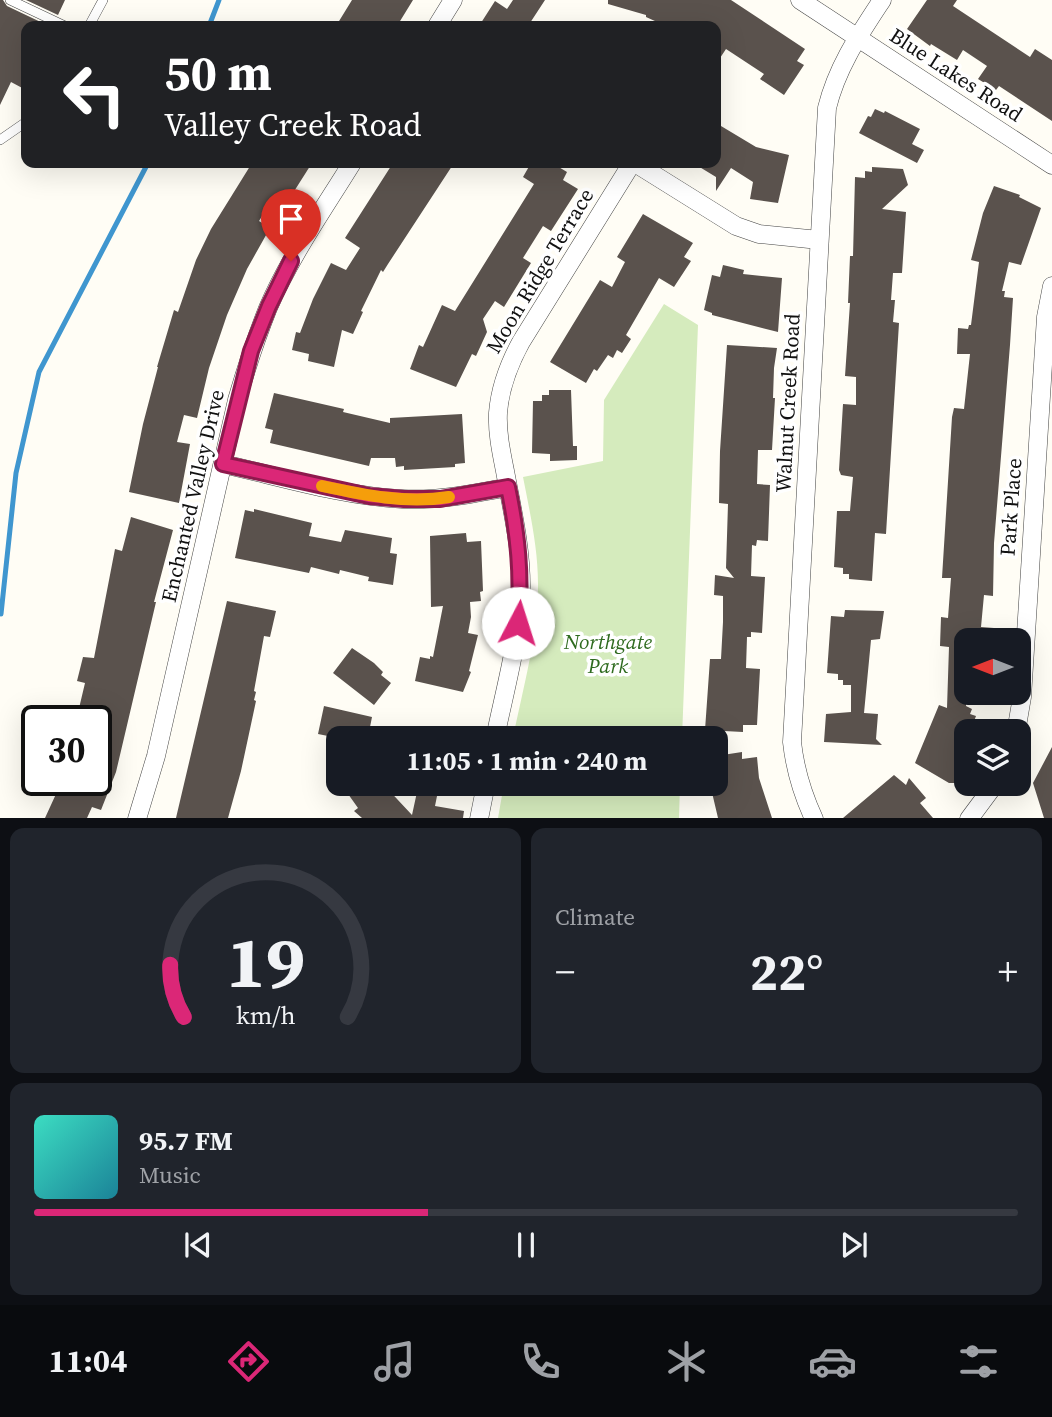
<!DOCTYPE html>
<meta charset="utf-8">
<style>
body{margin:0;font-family:"Source Serif 4",serif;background:#20242c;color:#f1f3f6;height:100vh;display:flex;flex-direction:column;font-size:26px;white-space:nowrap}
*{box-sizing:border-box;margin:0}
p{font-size:23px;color:#9ea1a6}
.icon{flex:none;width:38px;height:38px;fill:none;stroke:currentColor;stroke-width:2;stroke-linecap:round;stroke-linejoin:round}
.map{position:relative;height:818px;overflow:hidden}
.sheet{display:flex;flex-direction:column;gap:10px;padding:10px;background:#0d0f14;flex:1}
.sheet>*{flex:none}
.guide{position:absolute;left:21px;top:21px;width:700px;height:147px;border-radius:14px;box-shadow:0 7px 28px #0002;background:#202124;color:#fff;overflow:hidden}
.needle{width:46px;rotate:270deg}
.buttons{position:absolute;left:954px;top:628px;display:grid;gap:14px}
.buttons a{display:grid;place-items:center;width:77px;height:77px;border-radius:14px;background:#171b24;box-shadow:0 7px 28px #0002;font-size:35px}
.speed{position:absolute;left:21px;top:705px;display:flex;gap:14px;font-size:35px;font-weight:700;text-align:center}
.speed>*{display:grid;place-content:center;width:91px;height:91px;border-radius:50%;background:#171b24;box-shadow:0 7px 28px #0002;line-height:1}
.speed .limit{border:4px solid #111;border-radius:10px;background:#fff;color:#111}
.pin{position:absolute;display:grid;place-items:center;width:60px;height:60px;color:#fff;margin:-72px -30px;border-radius:50% 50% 50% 0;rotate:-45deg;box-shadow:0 0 7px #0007}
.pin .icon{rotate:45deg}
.me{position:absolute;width:77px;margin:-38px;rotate:5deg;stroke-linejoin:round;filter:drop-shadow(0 0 5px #0008)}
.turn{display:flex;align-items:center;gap:24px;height:147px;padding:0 28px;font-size:32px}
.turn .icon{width:91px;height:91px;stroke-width:2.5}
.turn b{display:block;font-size:49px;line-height:60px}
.big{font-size:52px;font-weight:700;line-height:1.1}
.sheet .card{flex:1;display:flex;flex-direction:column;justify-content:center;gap:10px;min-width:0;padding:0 24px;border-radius:14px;background:#20242c}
.sheet .dial{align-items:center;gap:0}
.dial svg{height:182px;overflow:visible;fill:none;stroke:#363941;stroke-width:7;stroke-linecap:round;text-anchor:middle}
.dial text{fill:#f1f3f6;stroke:none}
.song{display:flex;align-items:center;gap:21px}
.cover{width:84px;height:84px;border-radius:10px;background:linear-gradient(135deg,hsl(170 70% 55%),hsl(190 70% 35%))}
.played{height:7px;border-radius:4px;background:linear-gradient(90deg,#db2777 40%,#363941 40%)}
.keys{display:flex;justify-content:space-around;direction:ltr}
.heat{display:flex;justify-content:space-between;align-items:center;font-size:38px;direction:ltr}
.sheet .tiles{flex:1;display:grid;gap:10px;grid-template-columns:1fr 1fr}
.card:last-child{grid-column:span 2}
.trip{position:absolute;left:326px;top:726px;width:402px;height:70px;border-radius:14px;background:#171b24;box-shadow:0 7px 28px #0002;font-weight:700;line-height:70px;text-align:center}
.dock{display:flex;height:112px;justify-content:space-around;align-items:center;background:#090b0e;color:#9ea1a6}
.dock .icon{width:49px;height:49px}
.dock .on{color:#db2777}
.dock b{font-size:32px;color:#f1f3f6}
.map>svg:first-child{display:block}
.green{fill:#d5ebbd}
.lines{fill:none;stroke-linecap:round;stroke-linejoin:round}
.stream{stroke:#3f96cf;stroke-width:5}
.building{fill:#5a524d}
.service-casing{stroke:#444;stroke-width:10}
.minor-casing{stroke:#444;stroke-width:19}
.service{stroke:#fff;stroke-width:9}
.minor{stroke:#fff;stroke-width:18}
.route-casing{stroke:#8e194d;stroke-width:18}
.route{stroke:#db2777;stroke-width:12}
.slow{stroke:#f59e0b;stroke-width:12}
.labels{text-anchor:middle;stroke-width:7;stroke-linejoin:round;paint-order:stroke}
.street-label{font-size:21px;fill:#111;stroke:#fff}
.park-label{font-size:21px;font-style:italic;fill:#2f6b1f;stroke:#fff}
</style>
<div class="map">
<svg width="1052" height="819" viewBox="0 0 1052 819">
<rect width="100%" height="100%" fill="#fffdf5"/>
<path class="green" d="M664,304L698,325L682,738H513C523,688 538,636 538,584C538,548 530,513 523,477L603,461L604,400Z
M504,784H680L679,818H498Z"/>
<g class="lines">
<path class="stream" d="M209,26L219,0
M1,614L16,473L39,372L148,163"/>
</g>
<path class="building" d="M0,0H3L7,6L49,26H26V90L11,82L0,105Z
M26,0H65L58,15Z
M352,0H413L397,26H336Z
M513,0H545L528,26H479L495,1L507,9Z
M608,0H731L805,49L797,61L804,65L784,95L760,79L764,74L726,49L716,64V26H666L646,17V15L608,4Z
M927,0H957L953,6L1030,57L1035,49L1052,60V121L999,86L996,90L978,79L987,66L963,50L957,60L931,44L930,46L907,29Z
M875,109L884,113L885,111L920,129L912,144L924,150L917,163L859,133L868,116L871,117Z
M716,123L756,147L789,155L778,203L750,199L753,182L731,168L716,191V177L693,163H716Z
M252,163H312L286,204L274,197L259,221L270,228L247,269L227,315L209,368L197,418L184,415L177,442L190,444L179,503L129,492L143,424L158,367H157L174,310L178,312L196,260L211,229Z
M393,163H454L388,264L383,272L381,270L361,311L363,312L353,334L342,330L334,367L308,361L309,354L292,350L296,332L300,333L313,299L331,263L346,270L360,248L345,238Z
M531,163H552L567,172L563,180L578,189L551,231L543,226L523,258L531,263L504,307L495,301L483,319L487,332L476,356L472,354L456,387L410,369L419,345L423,347L442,305L455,311L534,184L523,177Z
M872,167L903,169L908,185L882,209L906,212L902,273H893L891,300H895L893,322L899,323L886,534L875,533L872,581L849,579V574H843V568L834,567L837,511H850L853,477L841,475L839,470L843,404L856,405V377L845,376L850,303H848L850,256H853L855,177L865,178V171L872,172Z
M994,186L1020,195L1019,197L1041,208L1021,265L1009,262L1002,291H1005L1004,297L1013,298L1010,345L994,543L993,596L984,595L981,627L1007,629V640H966V706L972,709L970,714L976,716L970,732H966V766L956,783H949L915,763L939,705L947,708L949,647L940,646L941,617L948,618L951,578H942L952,417L954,408L964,409L970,354H957L958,328L968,329L969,325H971L979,262L971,260L983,213Z
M643,214L693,243L684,257L691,261L674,287L659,278L626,335L631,339L622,353L617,350L613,358L608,355L597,371L594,369L586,383L550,362L600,280L612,287L625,262L617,257Z
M723,265L744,270L743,274L782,278L778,332L712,315V313L704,310L712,275L720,277Z
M727,345L777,348L774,368L773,398H775L772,450H758L757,484L770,485L768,541L757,540L756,546L752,545L751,576L765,577L762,633L751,632V637H747L746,668L760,669L757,725H743V732L705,730L710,659H721L723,622V596L714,595L715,575L734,578L726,568L728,504L719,503L720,451Z
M549,390H571L573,446H577V460L550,461V454L532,453L533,401H542V395H549Z
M274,393L344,409L343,412L390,423V418L462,414L465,463L455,464V467L404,470V466L396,467L395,458H371L369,466L270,443L273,430L265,428Z
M254,509L312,523L309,536L341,542L345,530L392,538L390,553L397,554L393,585L368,581L369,577L340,570L339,574L311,567L309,573L235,558L245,510L254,512Z
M131,517L173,530L154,602H156L116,772L101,810L92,807L87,818H45L56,794H54L59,780H96V721H76L85,683L77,681L83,657L94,658L115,549L122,551Z
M466,533L467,542L481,541L483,591L480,592L481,601L470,602L471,617L468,633L478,635L469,671L471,672L463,692L415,681L420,657L430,659V656L433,657L443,606L431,607L430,536Z
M227,601L276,611L270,637L264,636L254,691L256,692L254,700L256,701L241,771L228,818H176Z
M845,610L884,611L880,639L871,640L864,713L878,714L876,739L882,745L824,742L826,714L851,712V685H843V680H838V674L827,673L831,616L844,617Z
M352,648L374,663L383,672L381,675L391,683L374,705L333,673Z
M324,706L372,717L368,737L355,734L354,738H338L318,734Z
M1052,747V818H1044L1033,783Z
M742,752V759L757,757L759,778L772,818H718L710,784H716V756Z
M894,775L906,785L909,778L926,798L920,803L933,818H843Z
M341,784H383L412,815L417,792L437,796L435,806L464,811L463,818H362L354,811L358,808Z"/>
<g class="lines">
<g class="service-casing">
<path id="service" d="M10,0L65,26
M89,26L103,0
M0,140L26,122"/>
</g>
<g class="minor-casing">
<path id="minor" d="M800,0L1052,165
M437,26L453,0
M635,163L736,226L759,234L819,240
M223,464C281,477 342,496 402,499C437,501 473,494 508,487
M1016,732L1022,697L1046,317L1052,286
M423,737L433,738
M495,738C505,689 520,637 521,586C521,547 512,509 505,471C501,451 497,432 498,413C500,387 509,364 521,342L632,163
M137,819L156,756L237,400C246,369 256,338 268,308C290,257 323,210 352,163
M479,819L486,784
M814,819C802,793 795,770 792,742L827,108C837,67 859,35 882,0
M969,819L995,784"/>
</g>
<use href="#service" class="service"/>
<use href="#minor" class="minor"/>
</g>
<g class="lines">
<g class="route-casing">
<path id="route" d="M291,261L269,306L251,351L223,464L369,496L404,499H440L508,487C518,535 522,575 518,623"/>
</g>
<use href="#route" class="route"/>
<path class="slow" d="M322,486C364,495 406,504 449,497"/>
</g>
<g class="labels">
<g class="street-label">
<text transform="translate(956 75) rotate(33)" y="7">Blue Lakes Road</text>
<text transform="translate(540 271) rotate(-59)" y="7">Moon Ridge Terrace</text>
<text transform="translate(788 403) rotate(-87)" y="7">Walnut Creek Road</text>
<text transform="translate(193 496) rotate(-77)" y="7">Enchanted Valley Drive</text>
<text transform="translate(1011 507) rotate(-86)" y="7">Park Place</text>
</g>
<g class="park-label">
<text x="608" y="649">Northgate<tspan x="608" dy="24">Park</tspan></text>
</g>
</g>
</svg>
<div class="buttons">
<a><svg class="needle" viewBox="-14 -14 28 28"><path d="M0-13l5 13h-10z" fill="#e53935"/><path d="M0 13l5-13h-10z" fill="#9ea1a6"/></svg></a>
<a><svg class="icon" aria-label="layers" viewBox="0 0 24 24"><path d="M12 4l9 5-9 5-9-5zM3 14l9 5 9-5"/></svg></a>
</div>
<div class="speed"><div class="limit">30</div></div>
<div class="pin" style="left:291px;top:261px;background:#d93025"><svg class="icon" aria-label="arrive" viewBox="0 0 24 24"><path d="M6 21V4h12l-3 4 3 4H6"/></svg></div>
<svg class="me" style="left:518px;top:623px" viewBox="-20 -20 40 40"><circle r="19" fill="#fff"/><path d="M0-13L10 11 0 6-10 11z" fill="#db2777"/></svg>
<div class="trip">11:05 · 1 min · 240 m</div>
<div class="guide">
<div class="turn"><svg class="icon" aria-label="left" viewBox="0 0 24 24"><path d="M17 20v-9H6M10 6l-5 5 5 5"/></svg><div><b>50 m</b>Valley Creek Road</div></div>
</div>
</div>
<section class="sheet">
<div class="tiles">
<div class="card dial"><svg viewBox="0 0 100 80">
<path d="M14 69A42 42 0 1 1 86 69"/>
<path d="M14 69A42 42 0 0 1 8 46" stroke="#db2777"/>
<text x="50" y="56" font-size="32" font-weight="700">19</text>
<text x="50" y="72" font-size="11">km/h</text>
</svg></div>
<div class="card"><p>Climate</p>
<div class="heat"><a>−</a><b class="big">22°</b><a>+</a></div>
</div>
<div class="card">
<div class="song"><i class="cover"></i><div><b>95.7 FM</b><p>Music</p></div></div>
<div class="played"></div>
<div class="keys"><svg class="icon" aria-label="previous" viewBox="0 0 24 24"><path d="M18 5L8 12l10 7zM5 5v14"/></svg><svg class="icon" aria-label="pause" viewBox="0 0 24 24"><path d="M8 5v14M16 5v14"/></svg><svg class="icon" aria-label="next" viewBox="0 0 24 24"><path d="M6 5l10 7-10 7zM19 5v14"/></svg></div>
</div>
</div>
</section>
<nav class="dock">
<b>11:04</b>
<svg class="icon on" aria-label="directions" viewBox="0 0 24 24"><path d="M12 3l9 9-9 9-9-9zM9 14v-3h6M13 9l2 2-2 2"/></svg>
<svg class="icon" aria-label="music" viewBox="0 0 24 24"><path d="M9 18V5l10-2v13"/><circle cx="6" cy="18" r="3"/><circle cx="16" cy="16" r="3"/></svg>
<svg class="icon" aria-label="phone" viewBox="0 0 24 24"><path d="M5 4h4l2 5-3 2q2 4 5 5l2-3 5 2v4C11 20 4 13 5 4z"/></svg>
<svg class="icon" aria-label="climate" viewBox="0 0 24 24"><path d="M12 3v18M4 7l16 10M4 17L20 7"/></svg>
<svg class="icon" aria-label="car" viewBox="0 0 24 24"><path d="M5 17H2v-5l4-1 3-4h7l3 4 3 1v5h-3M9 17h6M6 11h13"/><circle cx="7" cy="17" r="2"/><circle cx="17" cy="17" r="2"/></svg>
<svg class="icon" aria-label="filters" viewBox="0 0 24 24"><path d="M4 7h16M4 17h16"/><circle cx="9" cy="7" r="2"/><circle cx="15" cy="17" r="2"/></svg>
</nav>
